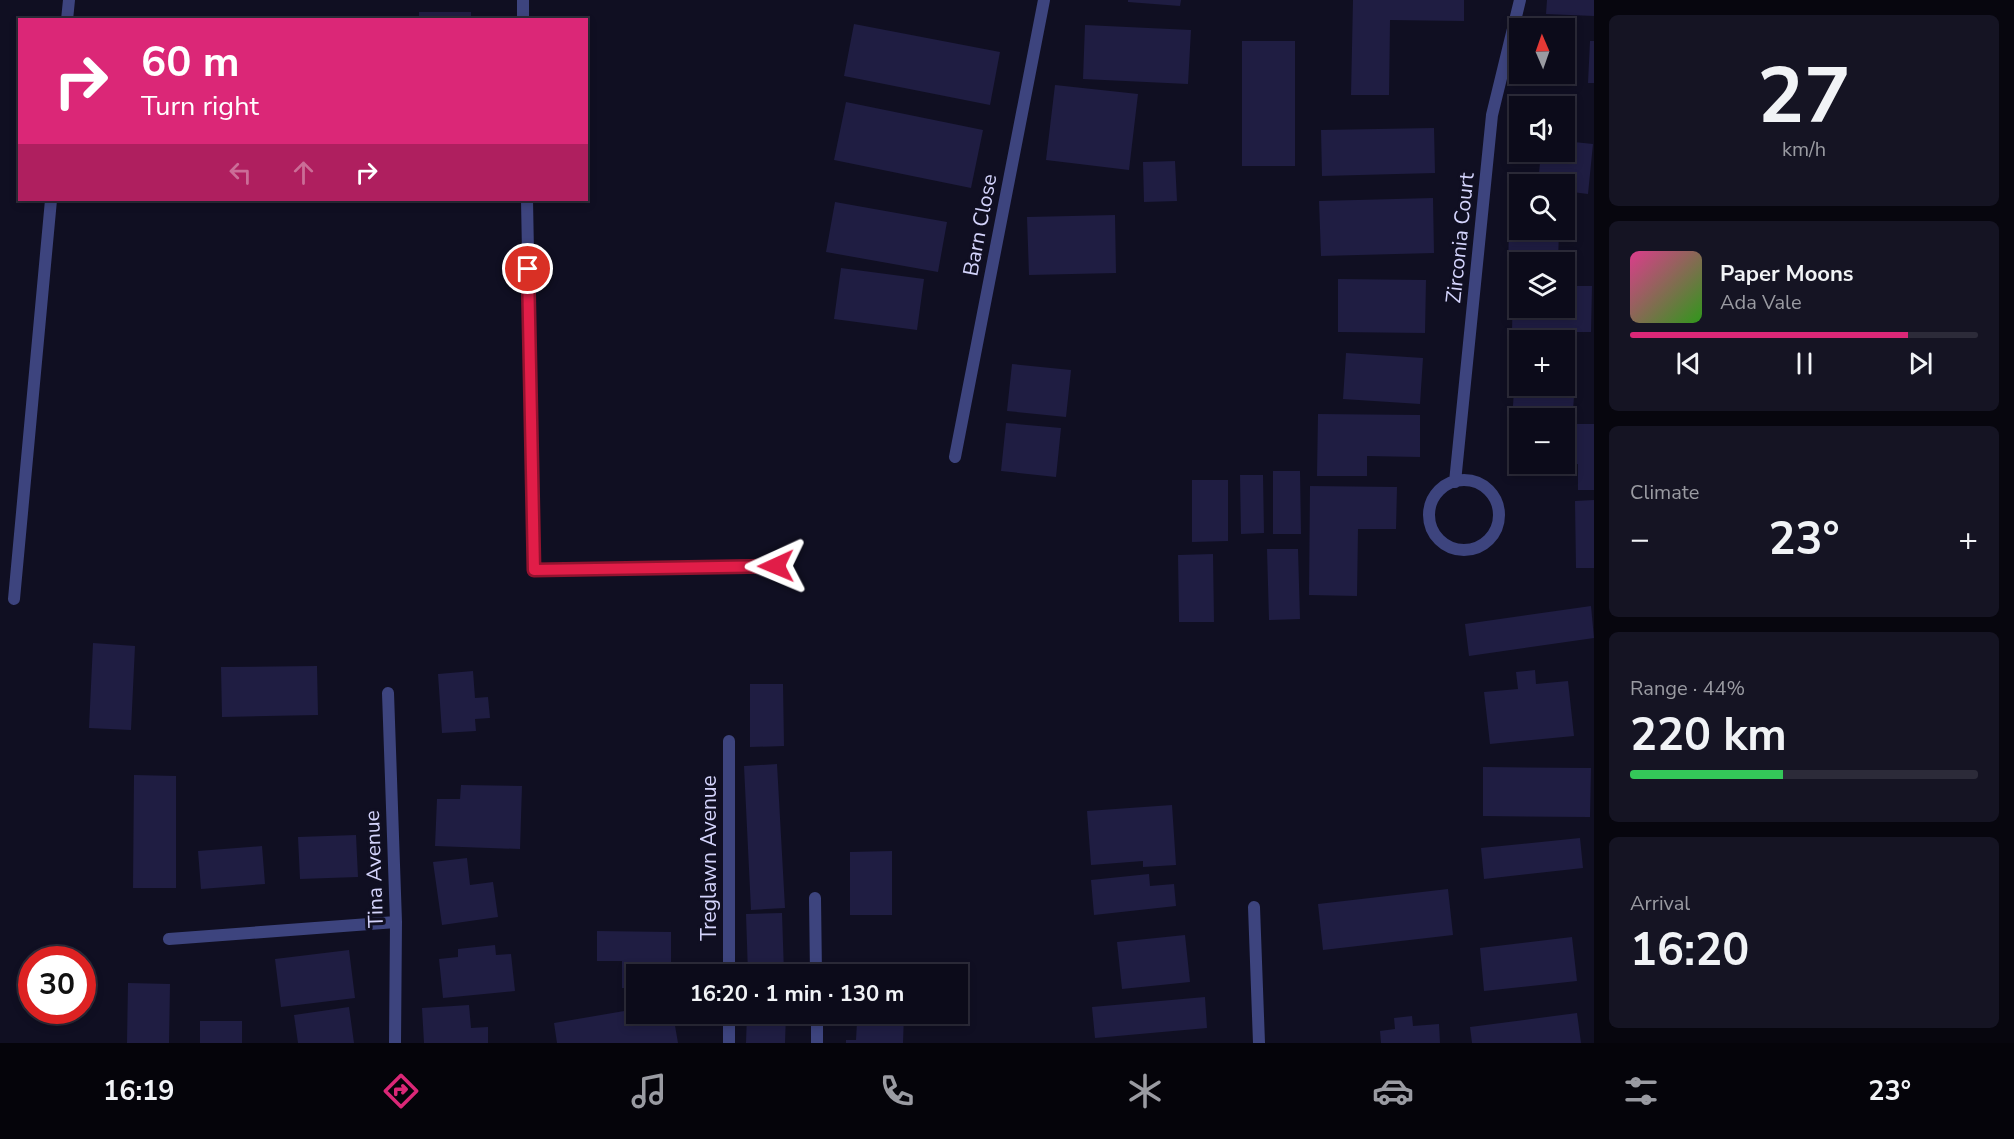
<!DOCTYPE html>
<meta charset="utf-8">
<style>
body{margin:0;font-family:"Nunito Sans",sans-serif;background:#151423;color:#f1f3f6;height:100vh;display:flex;flex-direction:column;font-size:22px;white-space:nowrap}
*{box-sizing:border-box;margin:0}
p{font-size:20px;color:#9a9ba2}
.icon{flex:none;width:33px;height:33px;fill:none;stroke:currentColor;stroke-width:2;stroke-linecap:round;stroke-linejoin:round}
.map{position:relative;flex:1;overflow:hidden}
.sheet{display:flex;flex-direction:column;gap:15px;padding:15px;background:#07060e;width:420px}
.sheet>*{flex:none}
.guide{position:absolute;left:18px;top:18px;width:570px;height:183px;border-radius:0px;box-shadow:0 3px 9px #0003,0 0 0 2px #2c2b39;background:#db2777;color:#fff;overflow:hidden}
.needle{width:39px;rotate:358deg}
.controls{position:absolute;left:1509px;top:18px;display:grid;gap:12px}
.controls a{display:grid;place-items:center;width:66px;height:66px;border-radius:0px;background:#0c0b1a;box-shadow:0 3px 9px #0003,0 0 0 2px #2c2b39;font-size:30px}
.speed{position:absolute;left:18px;top:946px;display:flex;gap:12px;font-size:30px;font-weight:700;text-align:center}
.speed>*{display:grid;place-content:center;width:78px;height:78px;border-radius:50%;background:#0c0b1a;box-shadow:0 3px 9px #0003,0 0 0 2px #2c2b39;line-height:1}
.speed .limit{border:9px solid #d22;background:#fff;color:#111}
.pin{position:absolute;display:grid;place-items:center;width:51px;height:51px;color:#fff;margin:-26px;border:3px solid #fff;border-radius:50%;box-shadow:0 2px 6px #0007}
.me{position:absolute;width:66px;margin:-33px;rotate:269deg;stroke-linejoin:round;filter:drop-shadow(0 0 4px #0008)}
.turn{display:flex;align-items:center;gap:21px;height:126px;padding:0 24px;font-size:27px}
.turn .icon{width:78px;height:78px;stroke-width:2.5}
.turn b{display:block;font-size:42px;line-height:51px}
.lanes{display:flex;align-items:center;height:57px;padding:0 24px;background:#0003;justify-content:center;gap:30px;direction:ltr}
.lanes .off{opacity:.35}
.big{font-size:45px;font-weight:700;line-height:1.1}
.sheet .card{flex:1;display:flex;flex-direction:column;justify-content:center;gap:9px;min-width:0;padding:0 21px;border-radius:9px;background:#151423}
.sheet .dial{align-items:center;gap:0}
.dial b{font-size:78px;line-height:1}
.song{display:flex;align-items:center;gap:18px}
.cover{width:72px;height:72px;border-radius:9px;background:linear-gradient(135deg,hsl(330 70% 55%),hsl(110 70% 35%))}
.played{height:6px;border-radius:3px;background:linear-gradient(90deg,#db2777 80%,#2c2b39 80%)}
.keys{display:flex;justify-content:space-around;direction:ltr}
.heat{display:flex;justify-content:space-between;align-items:center;font-size:33px;direction:ltr}
.charge{height:9px;border-radius:4px;background:linear-gradient(90deg,#34c759 44%,#2c2b39 0)}
.trip{position:absolute;left:626px;top:964px;width:342px;height:60px;border-radius:0px;background:#0c0b1a;box-shadow:0 3px 9px #0003,0 0 0 2px #2c2b39;font-weight:700;line-height:60px;text-align:center}
.menu{display:flex;height:96px;justify-content:space-around;align-items:center;background:#05040a;color:#9a9ba2}
.menu .icon{width:42px;height:42px}
.menu .active{color:#db2777}
.menu b{font-size:27px;color:#f1f3f6}
main{display:flex;flex:1;min-height:0}
.map>svg:first-child{display:block}
.building{fill:#1f1d42}
.lines{fill:none;stroke-linecap:round;stroke-linejoin:round}
.street{stroke:#3d447e;stroke-width:12}
.route-casing{stroke:#92132f;stroke-width:15}
.route{stroke:#e11d48;stroke-width:10}
.labels{text-anchor:middle;stroke-width:6;stroke-linejoin:round;paint-order:stroke}
.street-label{font-size:21px;fill:#d4d4fc;stroke:#100f22}
</style>
<main>
<div class="map">
<svg width="1594" height="1043" viewBox="0 0 1594 1043">
<rect width="100%" height="100%" fill="#100f22"/>
<path class="building" d="M1128,0H1181L1180,6L1128,2Z
M1353,0H1464V21L1390,20L1389,95H1351Z
M1547,0H1594V16L1546,14Z
M419,12H471V20H419Z
M854,24L1000,52L990,105L844,76Z
M1085,25L1191,30L1188,84L1083,79Z
M1242,41H1295V166H1242Z
M1590,41H1594V83H1588Z
M1055,85L1138,94L1129,170L1046,160Z
M846,102L983,130L971,188L834,160Z
M1564,114L1577,115L1574,142L1593,144L1588,194L1564,191V184H1538L1541,152H1564Z
M1434,128L1435,173L1322,176L1321,130Z
M1175,161L1177,201L1144,202L1143,162Z
M1433,198L1434,253L1321,256L1319,201Z
M1510,201L1520,202V230H1559L1558,262L1508,263Z
M835,202L947,222L938,272L826,252Z
M1115,215L1116,273L1029,275L1027,217Z
M841,268L924,279L917,330L834,319Z
M1338,279L1426,280L1425,333L1338,332Z
M1513,285L1520,286V308H1564V286H1592L1591,332H1512Z
M1346,353L1423,358L1420,404L1343,399Z
M1516,354H1520V386H1564V357H1577L1573,410L1513,406Z
M1012,364L1071,370L1066,417L1007,411Z
M1318,414L1420,415V457L1367,456V476H1317Z
M1006,423L1061,428L1056,477L1001,471Z
M1512,423H1520V464H1512Z
M1564,424H1594V490H1578V464H1564Z
M1273,471H1300L1301,534H1273Z
M1240,475H1263L1264,533L1241,534Z
M1192,480H1228V541L1192,542Z
M1310,486L1397,487L1396,529H1358L1357,596L1309,595Z
M1594,500V568H1576L1575,501Z
M1267,549H1298L1300,619L1269,620Z
M1213,554L1214,622H1179L1178,555Z
M1591,606L1594,638L1469,656L1465,624Z
M93,643L135,646L131,730L89,728Z
M317,666L318,715L222,717L221,667Z
M1535,670L1536,684L1568,681L1574,736L1490,744L1484,692L1518,689L1516,672Z
M473,671L475,698L488,697L490,718L475,719L476,731L442,733L438,674Z
M750,684H783L784,746L750,747Z
M777,764L785,908L751,910L744,766Z
M1483,767L1591,768L1590,817L1483,816Z
M134,775L176,776V888H133Z
M461,785L522,786L520,849L435,846L437,799H460Z
M1172,805L1176,865L1143,867V861L1091,865L1087,811Z
M356,835L358,877L300,879L298,837Z
M1580,838L1583,868L1484,879L1481,848Z
M262,846L265,884L201,889L198,851Z
M892,851V915H850V852Z
M467,858L470,885L493,882L498,917L442,925L433,862Z
M1149,874L1150,886L1174,884L1176,906L1094,915L1091,880Z
M1448,889L1453,935L1323,950L1318,904Z
M782,913L784,973L748,974L746,914Z
M597,931L671,932V975H636V988H622V961H597Z
M1185,935L1190,982L1122,989L1117,942Z
M1572,937L1577,981L1484,991L1480,948Z
M495,945L496,955L511,954L515,991L443,998L439,959L458,957V949Z
M349,950L355,998L281,1007L275,959Z
M850,965H904V975H850Z
M128,983L170,984L169,1043H127Z
M1205,997L1207,1028L1095,1038L1092,1007Z
M469,1005L471,1028L488,1027V1043H424L422,1008Z
M349,1007L354,1043H298L294,1015Z
M636,1009V1014H673L678,1043H557L554,1023Z
M1577,1013L1581,1043H1472L1470,1027Z
M747,1014H786L785,1043H746Z
M850,1014H904L903,1043H846V1040H856L857,1022H850Z
M1412,1016L1413,1026L1439,1024L1440,1043H1381L1380,1031L1395,1029L1394,1018Z
M200,1021H242V1043H200Z"/>
<g class="lines">
<path class="street" d="M523,0V20
M67,20L69,0
M527,200L534,570L776,566
M955,457L1044,0
M1429 515a35 35 0 1 1 70 0a35 35 0 1 1-70 0Z
M1455,482L1492,115L1520,0
M14,599L51,200
M388,693L396,922L395,1043
M815,898L816,975
M1254,907L1259,1043
M169,939L396,922
M729,975V741
M817,1014V1043
M729,1043V1014"/>
</g>
<g class="lines">
<g class="route-casing">
<path id="route" d="M528,269L534,570L776,566"/>
</g>
<use href="#route" class="route"/>
</g>
<g class="labels">
<g class="street-label">
<text transform="translate(980 225) rotate(-79)" y="7">Barn Close</text>
<text transform="translate(1460 238) rotate(-84)" y="7">Zirconia Court</text>
<text transform="translate(709 858) rotate(-90)" y="7">Treglawn Avenue</text>
<text transform="translate(374 869) rotate(-92)" y="7">Tina Avenue</text>
</g>
</g>
</svg>
<div class="controls">
<a><svg class="needle" viewBox="-14 -14 28 28"><path d="M0-13l5 13h-10z" fill="#e53935"/><path d="M0 13l5-13h-10z" fill="#9a9ba2"/></svg></a>
<a><svg class="icon" aria-label="sound" viewBox="0 0 24 24"><path d="M4 9h4l5-4v14l-5-4H4zM17 9q2 3 0 6"/></svg></a>
<a><svg class="icon" aria-label="search" viewBox="0 0 24 24"><circle cx="10" cy="10" r="6"/><path d="M15 15l6 6"/></svg></a>
<a><svg class="icon" aria-label="layers" viewBox="0 0 24 24"><path d="M12 4l9 5-9 5-9-5zM3 14l9 5 9-5"/></svg></a>
<a>+</a>
<a>−</a>
</div>
<div class="speed"><div class="limit">30</div></div>
<div class="pin" style="left:528px;top:269px;background:#d93025"><svg class="icon" aria-label="arrive" viewBox="0 0 24 24"><path d="M6 21V4h12l-3 4 3 4H6"/></svg></div>
<svg class="me" style="left:776px;top:566px" viewBox="-20 -20 40 40"><path d="M0-17L14 15 0 8-14 15z" fill="#e11d48" stroke="#fff" stroke-width="4"/></svg>
<div class="trip">16:20 · 1 min · 130 m</div>
<div class="guide">
<div class="turn"><svg class="icon" aria-label="right" viewBox="0 0 24 24"><path d="M7 20v-9h11M14 6l5 5-5 5"/></svg><div><b>60 m</b>Turn right</div></div>
<div class="lanes"><svg class="icon off" aria-label="left" viewBox="0 0 24 24"><path d="M17 20v-9H6M10 6l-5 5 5 5"/></svg><svg class="icon off" aria-label="ahead" viewBox="0 0 24 24"><path d="M12 20V5M6 11l6-6 6 6"/></svg><svg class="icon" aria-label="right" viewBox="0 0 24 24"><path d="M7 20v-9h11M14 6l5 5-5 5"/></svg></div>
</div>
</div>
<section class="sheet">
<div class="card dial"><b>27</b><p>km/h</p></div>
<div class="card">
<div class="song"><i class="cover"></i><div><b>Paper Moons</b><p>Ada Vale</p></div></div>
<div class="played"></div>
<div class="keys"><svg class="icon" aria-label="previous" viewBox="0 0 24 24"><path d="M18 5L8 12l10 7zM5 5v14"/></svg><svg class="icon" aria-label="pause" viewBox="0 0 24 24"><path d="M8 5v14M16 5v14"/></svg><svg class="icon" aria-label="next" viewBox="0 0 24 24"><path d="M6 5l10 7-10 7zM19 5v14"/></svg></div>
</div>
<div class="card"><p>Climate</p>
<div class="heat"><a>−</a><b class="big">23°</b><a>+</a></div>
</div>
<div class="card"><p>Range · 44%</p><b class="big">220 km</b><div class="charge"></div></div>
<div class="card"><p>Arrival</p><b class="big">16:20</b></div>
</section>
</main>
<nav class="menu">
<b>16:19</b>
<svg class="icon active" aria-label="directions" viewBox="0 0 24 24"><path d="M12 3l9 9-9 9-9-9zM9 14v-3h6M13 9l2 2-2 2"/></svg>
<svg class="icon" aria-label="music" viewBox="0 0 24 24"><path d="M9 18V5l10-2v13"/><circle cx="6" cy="18" r="3"/><circle cx="16" cy="16" r="3"/></svg>
<svg class="icon" aria-label="phone" viewBox="0 0 24 24"><path d="M5 4h4l2 5-3 2q2 4 5 5l2-3 5 2v4C11 20 4 13 5 4z"/></svg>
<svg class="icon" aria-label="climate" viewBox="0 0 24 24"><path d="M12 3v18M4 7l16 10M4 17L20 7"/></svg>
<svg class="icon" aria-label="car" viewBox="0 0 24 24"><path d="M5 17H2v-5l4-1 3-4h7l3 4 3 1v5h-3M9 17h6M6 11h13"/><circle cx="7" cy="17" r="2"/><circle cx="17" cy="17" r="2"/></svg>
<svg class="icon" aria-label="filters" viewBox="0 0 24 24"><path d="M4 7h16M4 17h16"/><circle cx="9" cy="7" r="2"/><circle cx="15" cy="17" r="2"/></svg>
<b>23°</b>
</nav>
